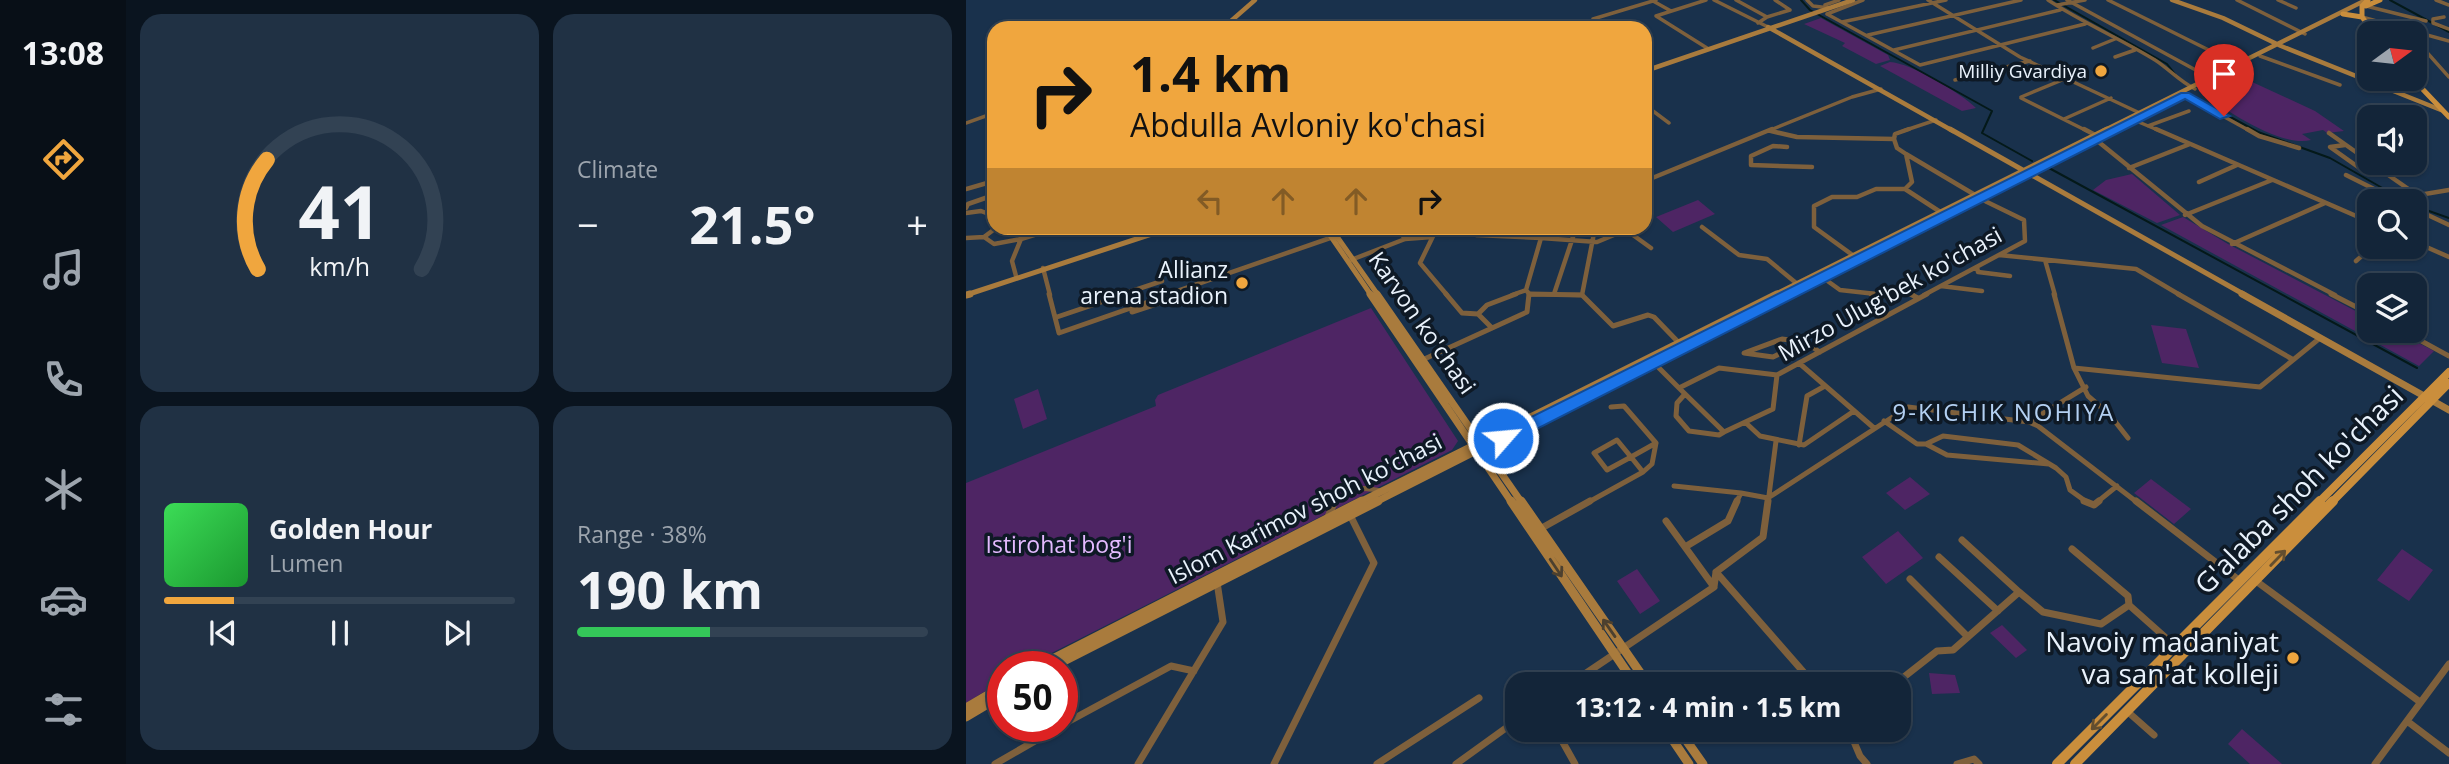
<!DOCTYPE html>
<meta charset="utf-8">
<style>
body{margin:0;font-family:"Open Sans",sans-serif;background:#203144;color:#f1f3f6;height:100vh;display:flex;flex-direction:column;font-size:26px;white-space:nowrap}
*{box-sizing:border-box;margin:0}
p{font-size:23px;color:#9da5ae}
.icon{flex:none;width:38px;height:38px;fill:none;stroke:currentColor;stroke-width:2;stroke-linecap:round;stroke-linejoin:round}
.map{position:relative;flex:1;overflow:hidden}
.details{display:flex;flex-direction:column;gap:14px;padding:14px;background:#0a141f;width:840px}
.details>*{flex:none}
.top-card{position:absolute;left:21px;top:21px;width:665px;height:214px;border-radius:21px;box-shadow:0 2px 5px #0004,0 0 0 2px #324253;background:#f0a63e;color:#111;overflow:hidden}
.needle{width:46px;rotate:75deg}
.controls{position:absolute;left:1391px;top:21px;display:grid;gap:14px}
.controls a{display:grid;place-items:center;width:70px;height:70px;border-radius:14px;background:#132539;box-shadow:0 2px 5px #0004,0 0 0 2px #324253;font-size:35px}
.speed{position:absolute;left:21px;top:651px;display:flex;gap:14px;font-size:35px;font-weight:700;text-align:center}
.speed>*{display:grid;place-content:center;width:91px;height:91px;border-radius:50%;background:#132539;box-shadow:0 2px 5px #0004,0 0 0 2px #324253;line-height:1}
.speed .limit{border:10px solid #d22;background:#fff;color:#111}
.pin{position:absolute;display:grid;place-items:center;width:60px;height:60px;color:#fff;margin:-72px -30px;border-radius:50% 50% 50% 0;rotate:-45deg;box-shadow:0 0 7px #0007}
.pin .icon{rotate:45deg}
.me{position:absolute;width:77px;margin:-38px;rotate:63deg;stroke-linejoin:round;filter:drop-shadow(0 0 5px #0008)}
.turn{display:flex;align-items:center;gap:24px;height:147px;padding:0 28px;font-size:32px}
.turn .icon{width:91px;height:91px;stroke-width:2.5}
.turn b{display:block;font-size:49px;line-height:60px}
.lanes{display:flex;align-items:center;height:66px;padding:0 28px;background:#0003;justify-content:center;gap:35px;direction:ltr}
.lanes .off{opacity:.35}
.big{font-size:52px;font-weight:700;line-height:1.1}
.details .tile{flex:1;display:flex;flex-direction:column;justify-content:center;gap:10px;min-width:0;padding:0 24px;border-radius:21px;background:#203144}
.details .dial{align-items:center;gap:0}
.dial svg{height:182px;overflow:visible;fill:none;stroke:#324253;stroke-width:7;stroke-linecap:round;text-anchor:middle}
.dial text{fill:#f1f3f6;stroke:none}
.song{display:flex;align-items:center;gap:21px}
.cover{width:84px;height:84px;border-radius:10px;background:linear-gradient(135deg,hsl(130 70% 55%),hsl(130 70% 35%))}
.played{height:7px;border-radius:4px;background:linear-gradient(90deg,#f0a63e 20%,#324253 20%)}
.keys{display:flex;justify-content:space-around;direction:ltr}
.heat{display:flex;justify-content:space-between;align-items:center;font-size:38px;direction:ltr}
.charge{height:10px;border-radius:5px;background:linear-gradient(90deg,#34c759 38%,#324253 0)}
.details .tiles{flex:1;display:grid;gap:14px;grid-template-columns:repeat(2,1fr)}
.trip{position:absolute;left:539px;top:672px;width:406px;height:70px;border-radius:21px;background:#132539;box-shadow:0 2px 5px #0004,0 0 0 2px #324253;font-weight:700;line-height:70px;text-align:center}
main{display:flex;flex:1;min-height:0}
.tab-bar{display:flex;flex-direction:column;width:126px;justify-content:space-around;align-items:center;background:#080f17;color:#9da5ae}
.tab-bar .icon{width:49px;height:49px}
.tab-bar .selected{color:#f0a63e}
.tab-bar b{font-size:32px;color:#f1f3f6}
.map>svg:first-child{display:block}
.green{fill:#4e2564}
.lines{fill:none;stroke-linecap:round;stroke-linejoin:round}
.stream{stroke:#041919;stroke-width:2}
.street-far3{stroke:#7e603c;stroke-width:3.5}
.street-far2{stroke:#7e603c;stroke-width:4.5}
.street-far1{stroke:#7e603c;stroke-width:5}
.street{stroke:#7e603c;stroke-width:7}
.secondary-far3{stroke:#a97b3d;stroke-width:4.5}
.secondary-far2{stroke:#a97b3d;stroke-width:5}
.secondary-far1{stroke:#a97b3d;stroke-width:7}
.secondary{stroke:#a97b3d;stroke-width:9}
.primary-far2{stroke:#ca8e3c;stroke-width:5}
.primary-far1{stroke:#ca8e3c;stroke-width:8}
.primary{stroke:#ca8e3c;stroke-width:10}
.oneway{stroke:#634e2f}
.oneway2{stroke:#4c402f}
.route{fill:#1a73e8;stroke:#114b97;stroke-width:2}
.poi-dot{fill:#f0a63e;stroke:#0e1925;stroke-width:2.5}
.labels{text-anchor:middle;stroke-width:7;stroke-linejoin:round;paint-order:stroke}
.far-poi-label{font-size:19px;fill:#e9f2fc;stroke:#0e1925;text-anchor:end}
.poi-label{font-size:23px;fill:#e9f2fc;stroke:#0e1925;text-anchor:end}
.street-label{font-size:23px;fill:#e9f2fc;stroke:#0e1925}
.park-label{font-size:23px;fill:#e4baff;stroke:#0e1925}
.neighbourhood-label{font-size:24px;letter-spacing:2px;fill:#b3d0f2;stroke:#0e1925}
.near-street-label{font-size:28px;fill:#e9f2fc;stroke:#0e1925}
.near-poi-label{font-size:28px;fill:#e9f2fc;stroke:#0e1925;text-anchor:end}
</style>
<main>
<nav class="tab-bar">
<b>13:08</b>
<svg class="icon selected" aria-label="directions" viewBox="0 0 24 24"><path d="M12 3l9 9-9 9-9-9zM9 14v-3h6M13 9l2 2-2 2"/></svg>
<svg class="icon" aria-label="music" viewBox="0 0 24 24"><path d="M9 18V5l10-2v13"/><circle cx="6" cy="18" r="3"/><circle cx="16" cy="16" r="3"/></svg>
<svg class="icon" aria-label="phone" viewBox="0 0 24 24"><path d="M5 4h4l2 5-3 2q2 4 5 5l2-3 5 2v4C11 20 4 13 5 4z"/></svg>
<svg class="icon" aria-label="climate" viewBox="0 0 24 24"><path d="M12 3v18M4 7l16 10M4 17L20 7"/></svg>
<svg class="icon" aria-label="car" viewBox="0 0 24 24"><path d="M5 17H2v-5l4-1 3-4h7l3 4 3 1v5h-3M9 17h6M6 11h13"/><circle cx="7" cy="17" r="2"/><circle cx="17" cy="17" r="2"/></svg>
<svg class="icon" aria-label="filters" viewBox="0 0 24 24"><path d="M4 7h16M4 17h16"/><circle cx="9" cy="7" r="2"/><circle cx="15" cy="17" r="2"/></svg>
</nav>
<section class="details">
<div class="tiles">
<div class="tile dial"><svg viewBox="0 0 100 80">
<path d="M14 69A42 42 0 1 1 86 69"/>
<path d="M14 69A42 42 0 0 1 18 21" stroke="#f0a63e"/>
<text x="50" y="56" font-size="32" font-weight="700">41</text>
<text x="50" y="72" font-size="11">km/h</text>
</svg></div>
<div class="tile"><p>Climate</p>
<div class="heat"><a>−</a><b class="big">21.5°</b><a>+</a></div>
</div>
<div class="tile">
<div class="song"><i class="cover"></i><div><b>Golden Hour</b><p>Lumen</p></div></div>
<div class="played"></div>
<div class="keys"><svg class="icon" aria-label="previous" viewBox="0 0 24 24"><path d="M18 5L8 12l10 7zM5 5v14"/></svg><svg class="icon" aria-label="pause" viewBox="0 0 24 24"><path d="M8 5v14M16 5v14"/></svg><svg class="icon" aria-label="next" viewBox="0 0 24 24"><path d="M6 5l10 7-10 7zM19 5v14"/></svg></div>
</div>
<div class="tile"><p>Range · 38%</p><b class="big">190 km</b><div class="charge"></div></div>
</div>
</section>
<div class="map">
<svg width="1483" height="764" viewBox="0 0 1483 764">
<rect width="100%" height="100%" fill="#19314c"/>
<path class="green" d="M855,18L922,55L924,60L910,64L876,46L879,43L838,24Z
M924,62C945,63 995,93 1010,108L996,111L914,66Z
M1271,75L1349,111L1378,131L1361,133L1357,130L1336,134L1345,140C1315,148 1260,110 1235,93Z
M1166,174L1214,215L1191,223L1127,190L1140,180Z
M732,200L749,214L707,232L690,217Z
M1217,217L1262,244L1403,318L1404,331H1429L1468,351L1453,366L1195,225Z
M405,308L492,441L486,450L58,667H37V680L0,703V483L190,406L189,400L192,395Z
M1185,325L1220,329L1233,368L1196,363Z
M72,389L81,419L57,429L48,399Z
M944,477L964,494L939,510L920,493Z
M1185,479L1225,509L1208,524L1168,493Z
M932,531L957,558L920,584L896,557Z
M1436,549L1467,570L1443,601L1411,580Z
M671,569L694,601L674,614L651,581Z
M1036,625L1061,650L1050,658L1024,633Z
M963,673L989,675L994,693L966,694Z
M1276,729L1316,764H1317H1284L1262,744Z"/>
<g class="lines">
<path class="stream" d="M835,0L844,10L1026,111L1016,133L1066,161
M1088,0L1201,64L1209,74
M1424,0L1483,32
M1255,112L1292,132L1364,158L1439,201
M1083,168L1451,368
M1449,206L1483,218"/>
<path class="street-far3" d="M740,0L690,16L741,48
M748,0L802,27
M770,0L801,17
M809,0L824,10
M841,0L847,6L864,8
M962,0L1054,57L1178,115
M1082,0C1117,23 1155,39 1189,60C1203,69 1213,81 1229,89
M1101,0L1248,80
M1142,0L1275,66
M1271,0L1339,34
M1312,0L1330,8
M1470,0L1483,5
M687,1L705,11
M859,5L873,0
M1091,5L1119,0
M1400,6L1460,21
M861,14L954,65L1119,24
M861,14L897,0
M1396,17L1483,41
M1478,17L1467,19V23L1483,29
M627,19L690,0
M876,22L980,0
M792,23L801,17L824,10
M902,35L1055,0
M1449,39L1483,77
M1127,48L1149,39
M928,50L1094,10
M1294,56L1374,85
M1149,57L1169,50
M989,80L1064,61
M1215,93L1284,131
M1055,97L1101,78
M1055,98L1121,131
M679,105L703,123
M1098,119L1145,98
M1168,120L1194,131
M0,123L28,113
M1182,126L1223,111
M802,131L886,97L915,89
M937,131L970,120"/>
<path class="street-far2" d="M1118,129L1133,137
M1190,129L1404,222
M1281,129L1293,136L1333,148
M805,131L831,137L928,139L929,134L943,129
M1363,133L1404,162
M928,139L931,148L940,154L946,182L939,189
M1129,139L1236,226L1369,295
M1379,145L1364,147L1402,174L1419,172
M821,147L807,146L785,156V165L846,167
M940,154L1021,202L1058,220L1059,241L958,295
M1405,163L1451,195
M1163,168L1224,144
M1380,175L1432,201
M679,181L806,129
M1233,182L1271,165
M0,189L28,181
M939,189L979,215
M1441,197L1483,190
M0,208L2,204L28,195
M1449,209L1483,225
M0,213L15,211L28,216
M1219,215L1306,180
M736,227L773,255L801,259L835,287
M436,228L434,232L439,239
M471,228L454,263L481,295
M510,235L575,238L560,290L564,295
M18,237L28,244L55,239L46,261L50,276
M0,238L18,237L30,228
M575,238L631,242L660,230L685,248
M55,239L91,228
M1449,242L1483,257
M1266,244L1359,203
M1033,255L1170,269L1214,295
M892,259L848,227V206L866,197H891L910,189H939
M385,260L439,239L466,237
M1079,260L1089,295
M1390,261L1406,247
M1011,267L1012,272L1044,276
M77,268L84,295
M856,277L874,290L919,295
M975,286L1016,291
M564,294L616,295
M588,294L610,228
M154,295L196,281
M200,295L367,237
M216,295L229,291
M546,295L560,290
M616,295L629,228
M924,295L935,289L947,295"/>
<path class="street-far1" d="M83,294L93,333L205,294
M480,294L496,313L512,314L526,328
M564,294L616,295L647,326L682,315L688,317L715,345
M905,294L923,296L927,294
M944,294L952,298
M1088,294L1108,368L1122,396L1144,415L1162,438
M1212,294L1326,359
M1365,294L1404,314
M166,312L221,294
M886,312L892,310
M512,314L521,305L550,294
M91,317L159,294
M1437,331L1483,356
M816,339L838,342L807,357L778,353Z
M838,342L854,352
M454,361L561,312L563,294
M687,362L713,388
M833,363L908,428
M753,368L811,375L807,409L758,432L713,388Z
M1108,368L1294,387L1354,338
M811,375L961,294
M719,394L711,403L710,416L723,431L753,435L758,432
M645,407L658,406L690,443L686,464L677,472
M918,421L951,444H960
M1063,422L1120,387
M780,423L794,436L838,445L888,411
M651,440L665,457L641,470L628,453Z
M833,445L841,396L859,386
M665,457L690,443
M1083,464L981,455L960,444L977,436L1052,445L1090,468L1100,477L1104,490L1122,503
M708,486L775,493L770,503
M775,493L802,498L942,407L1063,422L1072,426L1172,503
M368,503C384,486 397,486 418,492
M621,503L677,472L665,457
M802,503L810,441
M1130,503L1151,486"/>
<path class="street" d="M1118,501L1128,505L1133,501
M1170,501L1274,581
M361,519L369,501
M700,521L719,547
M574,529L624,501
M1106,549L1162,596L1163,605
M973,557L1032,611
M750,572L848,684
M944,579L1002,637
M1290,581L1454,702
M748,587L719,547L762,521L771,501
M1053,592L1077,612L1135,624L1163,605L1209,646
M604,684L748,587L750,572L797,537L802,501
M929,684L971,651L987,650L1053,592L996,540
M1162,712L1188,735
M1441,721L1483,753
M96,725L205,666L228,671
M590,730L609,764
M883,730L894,756L901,764
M29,764L95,726
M172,764L257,622L251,582
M308,764L408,563L384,515
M411,764L513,698
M490,764L551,720
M991,764L1008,759L1013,764
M1409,764L1483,664"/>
<path class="secondary-far3" d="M1206,0L1257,18L1315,46L1475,110
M802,27L987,131
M257,28L289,0
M679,71L887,0
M1137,131L1398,1"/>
<path class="secondary-far2" d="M984,129L1279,295
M359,228L405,295
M365,228L412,295
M0,295L204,228
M808,295L1141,129"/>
<path class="secondary-far1" d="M404,294L546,503
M411,294L556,503
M1276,294L1483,410
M0,295L4,294
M392,503L811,294
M408,503L719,345"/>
<path class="secondary" d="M545,501L669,684
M555,501L682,684
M71,667L396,501
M86,667L412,501
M0,708L37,686
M0,717L37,695
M700,730L723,764
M713,730L737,764"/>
<path class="primary-far2" d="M1402,0L1396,6V17L1408,33
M1400,6L1414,0
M1377,14L1396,17
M1447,79L1483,117"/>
<path class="primary-far1" d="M1352,503L1483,372
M1365,503L1483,383"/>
<path class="primary" d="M1091,764L1354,501
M1109,764L1367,501"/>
</g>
<defs><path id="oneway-shaft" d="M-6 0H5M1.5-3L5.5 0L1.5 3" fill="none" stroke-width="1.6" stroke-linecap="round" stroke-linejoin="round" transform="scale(1.75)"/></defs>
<g class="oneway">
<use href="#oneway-shaft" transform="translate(1312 558) rotate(-46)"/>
<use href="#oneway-shaft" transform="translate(1133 722) rotate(135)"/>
</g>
<g class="oneway2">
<use href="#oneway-shaft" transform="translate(590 568) rotate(56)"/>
<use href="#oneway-shaft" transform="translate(643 628) rotate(-125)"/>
</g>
<path class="route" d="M1215,93H1223L1264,116L1254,119L1219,99L543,443H531L528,438L531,434Z"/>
<g class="poi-dot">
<circle cx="1135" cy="71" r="7"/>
<circle cx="276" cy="283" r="7"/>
<circle cx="1327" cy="658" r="7"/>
</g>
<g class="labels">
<g class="far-poi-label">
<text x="1121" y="78">Milliy Gvardiya</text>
</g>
<g class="poi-label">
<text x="262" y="278">Allianz<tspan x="262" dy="26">arena stadion</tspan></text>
</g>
<g class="street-label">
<text transform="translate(924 294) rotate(-29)" y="8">Mirzo Ulug'bek ko'chasi</text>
<text transform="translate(456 323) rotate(55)" y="8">Karvon ko'chasi</text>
<text transform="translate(339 509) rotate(-27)" y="8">Islom Karimov shoh ko'chasi</text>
</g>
<g class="park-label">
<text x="93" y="553">Istirohat bog'i</text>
</g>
<g class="neighbourhood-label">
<text x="1038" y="421">9-KICHIK NOHIYA</text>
</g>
<g class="near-street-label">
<text transform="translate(1333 490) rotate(-45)" y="10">G'alaba shoh ko'chasi</text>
</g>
<g class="near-poi-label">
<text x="1313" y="652">Navoiy madaniyat<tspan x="1313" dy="32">va san'at kolleji</tspan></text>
</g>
</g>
</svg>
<div class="controls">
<a><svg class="needle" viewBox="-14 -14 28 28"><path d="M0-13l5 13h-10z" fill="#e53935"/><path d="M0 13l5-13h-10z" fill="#9da5ae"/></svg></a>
<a><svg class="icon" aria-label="sound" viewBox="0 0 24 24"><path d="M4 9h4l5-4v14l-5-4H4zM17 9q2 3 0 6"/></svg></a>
<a><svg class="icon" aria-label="search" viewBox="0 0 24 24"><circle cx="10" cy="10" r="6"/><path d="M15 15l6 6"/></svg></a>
<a><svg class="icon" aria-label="layers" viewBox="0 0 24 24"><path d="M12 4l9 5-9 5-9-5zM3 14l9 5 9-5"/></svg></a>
</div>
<div class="speed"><div class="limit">50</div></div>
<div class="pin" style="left:1258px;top:116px;background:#d93025"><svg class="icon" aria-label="arrive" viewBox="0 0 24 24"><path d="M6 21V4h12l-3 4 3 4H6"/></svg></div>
<svg class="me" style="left:537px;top:438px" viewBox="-20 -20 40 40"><circle r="17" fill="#1a73e8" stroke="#fff" stroke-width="3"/><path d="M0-11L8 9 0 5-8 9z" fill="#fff"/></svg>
<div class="trip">13:12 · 4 min · 1.5 km</div>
<div class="top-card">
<div class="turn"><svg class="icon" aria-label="right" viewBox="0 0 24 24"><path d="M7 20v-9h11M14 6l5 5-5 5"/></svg><div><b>1.4 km</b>Abdulla Avloniy ko'chasi</div></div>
<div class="lanes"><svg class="icon off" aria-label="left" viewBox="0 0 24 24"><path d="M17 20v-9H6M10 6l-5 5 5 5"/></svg><svg class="icon off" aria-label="ahead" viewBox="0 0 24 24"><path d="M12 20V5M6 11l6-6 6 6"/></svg><svg class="icon off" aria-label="ahead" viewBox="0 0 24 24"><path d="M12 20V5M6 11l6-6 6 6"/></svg><svg class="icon" aria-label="right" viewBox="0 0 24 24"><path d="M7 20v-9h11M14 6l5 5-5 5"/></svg></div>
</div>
</div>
</main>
